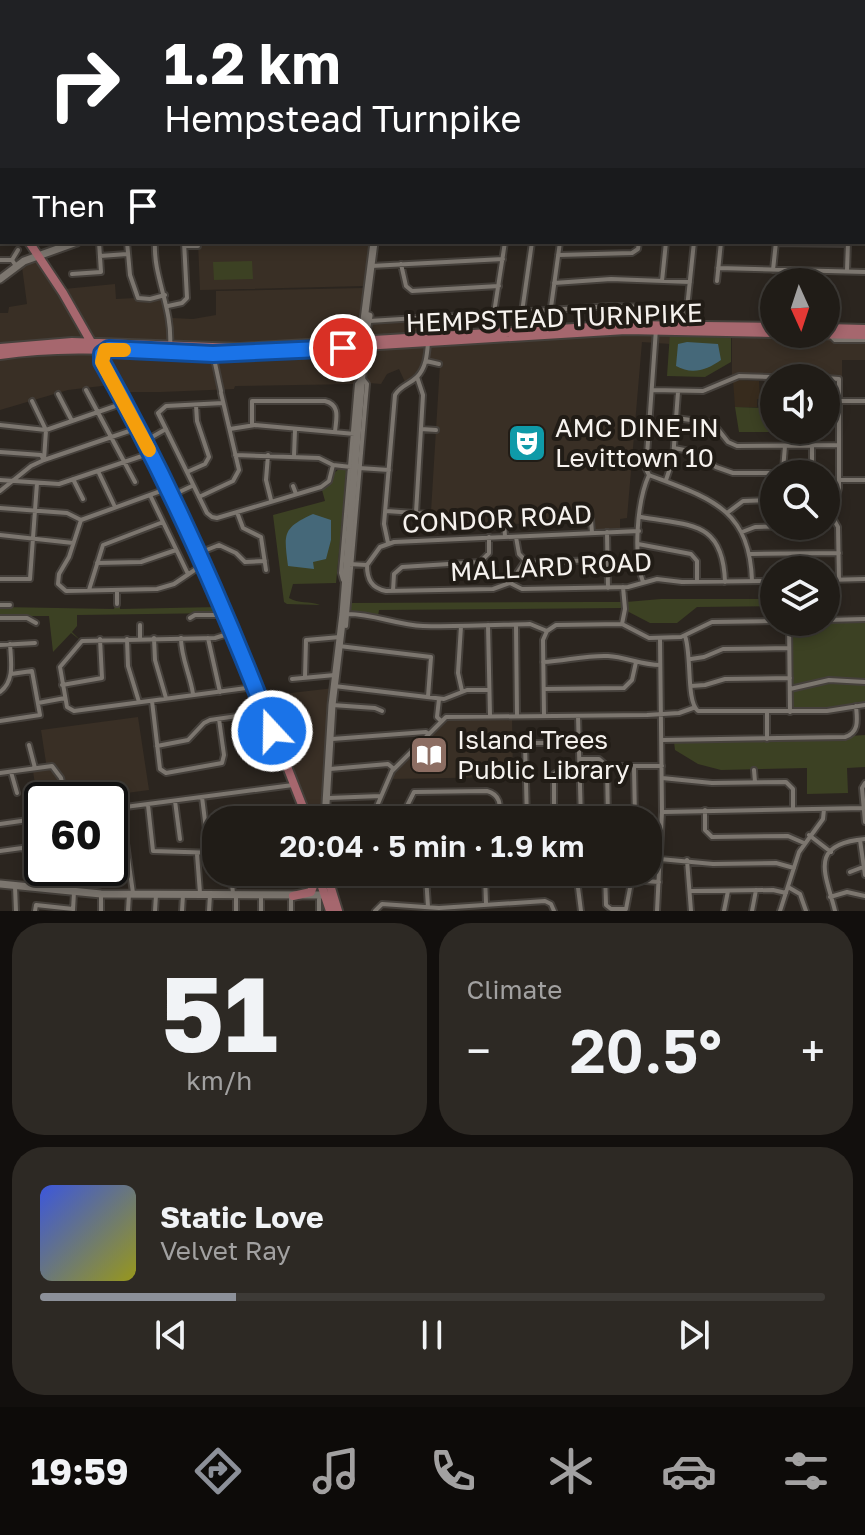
<!DOCTYPE html>
<meta charset="utf-8">
<style>
body{margin:0;font-family:"Golos Text",sans-serif;background:#2d2924;color:#f1f3f6;height:100vh;display:flex;flex-direction:column;font-size:30px;white-space:nowrap}
*{box-sizing:border-box;margin:0}
p{font-size:26px;color:#a2a1a1}
.icon{flex:none;width:44px;height:44px;fill:none;stroke:currentColor;stroke-width:2;stroke-linecap:round;stroke-linejoin:round}
.map{position:relative;height:911px;overflow:hidden}
.side{display:flex;flex-direction:column;gap:12px;padding:12px;background:#120f0d;flex:1}
.side>*{flex:none}
.hud{position:absolute;left:0px;top:0px;width:866px;height:244px;box-shadow:0 4px 12px #0003,0 0 0 2px #3d3a36;background:#202124;color:#fff;overflow:hidden}
.needle{width:52px;rotate:177deg}
.buttons{position:absolute;left:760px;top:268px;display:grid;gap:16px}
.buttons a{display:grid;place-items:center;width:80px;height:80px;border-radius:50%;background:#201c17;box-shadow:0 4px 12px #0003,0 0 0 2px #3d3a36;font-size:40px}
.speed{position:absolute;left:24px;top:782px;display:flex;gap:16px;font-size:40px;font-weight:700;text-align:center}
.speed>*{display:grid;place-content:center;width:104px;height:104px;border-radius:50%;background:#201c17;box-shadow:0 4px 12px #0003,0 0 0 2px #3d3a36;line-height:1}
.speed .limit{border:4px solid #111;border-radius:12px;background:#fff;color:#111}
.pin{position:absolute;display:grid;place-items:center;width:68px;height:68px;color:#fff;margin:-34px;border:4px solid #fff;border-radius:50%;box-shadow:0 2px 8px #0007}
.me{position:absolute;width:88px;margin:-44px;rotate:339deg;stroke-linejoin:round;filter:drop-shadow(0 0 6px #0008)}
.turn{display:flex;align-items:center;gap:28px;height:168px;padding:0 32px;font-size:36px}
.turn .icon{width:104px;height:104px;stroke-width:2.5}
.turn b{display:block;font-size:56px;line-height:68px}
.then{display:flex;align-items:center;height:76px;padding:0 32px;background:#0003;gap:16px;font-size:30px}
.big{font-size:60px;font-weight:600;line-height:1.1}
.side .card{flex:1;display:flex;flex-direction:column;justify-content:center;gap:12px;min-width:0;padding:0 28px;border-radius:32px;background:#2d2924}
.side .dial{align-items:center;gap:0}
.dial b{font-size:104px;line-height:1}
.song{display:flex;align-items:center;gap:24px}
.cover{width:96px;height:96px;border-radius:12px;background:linear-gradient(135deg,hsl(230 70% 55%),hsl(60 70% 35%))}
.played{height:8px;border-radius:4px;background:linear-gradient(90deg,#8c9099 25%,#3d3a36 25%)}
.keys{display:flex;justify-content:space-around;direction:ltr}
.heat{display:flex;justify-content:space-between;align-items:center;font-size:44px;direction:ltr}
.side .tiles{flex:1;display:grid;gap:12px;grid-template-columns:1fr 1fr}
.card:last-child{grid-column:span 2}
.trip{position:absolute;left:202px;top:806px;width:460px;height:80px;border-radius:32px;background:#201c17;box-shadow:0 4px 12px #0003,0 0 0 2px #3d3a36;font-weight:600;line-height:80px;text-align:center}
.tabs{display:flex;height:128px;justify-content:space-around;align-items:center;background:#0d0b09;color:#a2a1a1}
.tabs .icon{width:56px;height:56px}
.tabs .selected{color:#8c9099}
.tabs b{font-size:36px;color:#f1f3f6}
.map>svg:first-child{display:block}
.built{fill:#392f25}
.industrial{fill:#372b1d}
.green{fill:#3c4123}
.water{fill:#456879}
.lines{fill:none;stroke-linecap:round;stroke-linejoin:round}
.street-casing{stroke:#45403b;stroke-width:8}
.secondary-casing{stroke:#45403b;stroke-width:11}
.primary-casing{stroke:#45403b;stroke-width:12}
.street{stroke:#7c766f;stroke-width:4}
.secondary{stroke:#7c766f;stroke-width:7}
.primary{stroke:#a6676e;stroke-width:8}
.route-casing{stroke:#114b97;stroke-width:20}
.route{stroke:#1a73e8;stroke-width:14}
.slow{stroke:#f59e0b;stroke-width:14}
.labels{text-anchor:middle;stroke-width:8;stroke-linejoin:round;paint-order:stroke}
.street-label{font-size:26px;fill:#f6f2ee;stroke:#211c16}
.poi-label{font-size:26px;fill:#f6f2ee;stroke:#211c16;text-anchor:start}
</style>
<div class="map">
<svg width="865" height="911" viewBox="0 0 865 911">
<rect width="100%" height="100%" fill="#2b251f"/>
<path class="built" d="M198,242H371L365,286L200,290Z
M39,259L87,340H41L0,347V313H8L9,307L27,304L22,267Z
M115,284L116,299L135,298L143,302L164,299L168,316V344L94,339L64,289Z
M365,288L358,338L172,345V318L193,319L216,315V291Z
M419,319L420,335L370,337V321Z
M670,331V344L642,342L627,518L620,519V530L593,531L592,520L430,528L440,364L427,361L418,375L405,382L399,369L387,374L381,384L369,383L365,377L367,347Z
M732,334L865,335V360H842V379L740,377L732,379Z
M363,347L359,379L355,384L235,386L234,389L161,392H123L101,351Z
M92,349L110,385L68,390L0,410V356Z
M334,688L328,814L339,813L340,820H309L264,699L291,693Z
M512,716L513,777L388,779L392,771L446,717Z
M138,717L149,790L74,800H42V804L38,805L33,771L47,769L41,730Z"/>
<path class="industrial" d="M733,380L759,381L760,399H757V407H735Z"/>
<path class="green" d="M252,261L253,279L214,280L213,262Z
M670,333L731,335V362L705,377L667,376Z
M766,396L774,397V430L825,432H739L735,407L765,408Z
M339,469H347L336,583L293,584L289,598C298,604 310,601 320,605L287,604L284,602L273,515L325,501L322,490L331,483L333,474Z
M661,599H774V606L697,607L677,623H650L627,611L626,602Z
M595,602H622V608L379,610L378,616L349,612L350,603Z
M115,605H120V609L219,607L221,613L77,615V626L72,632L80,640L71,633L53,652L49,616H0V607L114,609Z
M865,619V705L835,710L790,711L789,622Z
M865,735V767L847,768L848,793L807,794V768L721,770L698,764L675,750L674,742L846,739L850,736Z"/>
<path class="water" d="M687,342L718,344L721,360C707,370 692,375 676,366L678,344Z
M313,514L331,520V540L326,559L313,562L314,569L288,566C284,534 282,528 313,514Z"/>
<g class="lines">
<g class="street-casing">
<path id="street" d="M53,0L57,2
M188,0V2
M215,0V2
M243,0V2
M270,0V2
M602,0L613,2
M673,0V2
M42,2L43,0
M84,2L85,0
M114,2L115,0
M154,2V0
M297,2L299,0
M339,2L342,0
M375,2L376,0
M565,2L566,0
M644,2L645,0
M719,2V0
M0,57L2,58
M864,104L865,94
M0,107H2
M0,159H2
M864,184H865
M0,228H2
M127,242L130,275L138,298L150,299L165,295
M155,242C153,278 173,307 170,347
M738,242H739
M776,243L848,244
M185,246H198
M558,255L632,253L638,249L639,242
M100,256L127,254
M0,260H12L16,266
M12,260L18,250
M401,264L406,286L412,291L499,286
M371,266L503,259
M718,268L865,272
M773,270L776,242
M847,271L848,242
M72,274L101,272L99,242
M662,281L666,242
M717,281L721,242
M799,282V270
M554,283L611,279L690,282
M168,306L182,303L187,298L184,242
M522,312L532,242
M494,313L505,242
M369,321L612,306L687,308
M685,327L694,242
M548,329L560,242
M656,329L646,469L649,475C709,498 750,508 752,581
M831,336L835,340H865
M213,354L221,391
M426,361L439,364
M826,378L839,379V488L835,504L826,516
M86,390L135,482
M652,390L703,391L739,376L802,378
M58,394L72,421
M839,401H865
M223,403L166,406L158,413L207,513L212,517L217,518L321,487L329,481L333,465
M676,418L713,423L728,442L737,446L839,445
M0,425L46,430L124,403
M252,425V401H325C341,405 336,419 335,432
M230,429L255,425L355,434
M421,429L436,430
M635,429L648,430
M145,441L166,429
M812,445V474
M674,448L695,452L716,467L733,473H778L783,470L785,446
M0,452L41,455L44,460L46,430L32,401
M235,455L319,458L333,465L351,467
M268,455L266,480L271,500
M294,456L295,430
M359,468L389,470
M98,471L115,507
M187,472L205,464L209,457L197,421L196,405
M73,479L83,499
M0,480L59,484L148,454
M666,480L673,459L678,392
M839,480H865
M293,486L296,494
M169,488L81,520L69,557L59,574L58,584L66,591L157,589L174,584L202,565
M0,491L31,466L44,460L138,428
M175,494L192,486
M150,495L188,574
M199,497L233,481L239,470L221,393
M0,508L67,513L81,520
M386,511L430,514
M237,512L243,528L261,537L266,570
M416,513L423,395L417,377
M727,513L743,501L774,500
M830,513L838,527L839,580
M641,517C690,526 723,520 725,582
M591,520L592,533
M504,524L505,536
M607,532L608,588
M742,532L755,527L804,526
M0,535L73,543
M516,537L519,554L527,562L607,560
M388,543L384,524L395,395C401,385 409,385 417,377C426,368 427,355 428,343
M638,544L691,554L697,561V582
M199,553L219,545L236,553L245,562L265,561
M750,554L839,553
M97,563L141,562L176,550
M349,564L367,565
M367,565C367,579 371,588 386,591L493,589L510,583L522,589L628,587L657,579L682,582L774,581
M367,565L380,547L394,542L639,531
M0,579H30L37,483
M343,580L341,573L357,384L361,379
M826,580L865,579
M511,582L525,561
M643,582C633,556 637,501 649,475
M89,590L103,545L163,522
M117,590V604
M393,591L394,574L402,567L480,562L489,553V537
M0,605H10
M348,614C374,614 397,625 423,626C458,627 495,625 530,624L547,631
M0,618H27L36,623
M190,618L195,615H224
M826,620L865,619
M789,622L790,712
M622,624L625,609L623,587
M140,625V638
M488,625L490,716
M516,625L517,716
M346,626L367,384L363,379
M461,626L458,673L462,691
M231,633L215,638L82,641L60,667L67,707L74,711L254,687
M685,636C692,655 686,702 698,711H827L865,705
M154,638L155,660L166,698
M181,638C181,658 190,674 193,694
M208,638L220,692
M127,639L128,666L139,702
M0,645L35,643
M339,646L431,657L428,697
M691,659L704,657L723,649L789,648
M543,662C565,661 586,655 608,656C626,657 642,665 660,665
M305,677L306,640L340,637
M292,679L335,675
M62,685L102,678L100,639
M334,686L444,699L467,690H489
M691,686L705,685L725,679L790,678
M544,689L624,688L632,680L636,662
M790,689L829,680L865,682
M0,692C15,681 11,661 10,644
M439,699L437,717L441,721
M152,701L160,769L166,773L222,763L224,755L219,719
M38,703L65,698
M332,705L375,708L382,711
M767,713V739
M544,715L543,640L547,631L556,625L622,624L649,638L681,637L712,622L774,621
M578,716L581,820
M0,721L40,715L32,671L11,674
M238,734L271,728
M332,739L426,732L428,734
M662,740L845,737C860,732 857,719 856,706
M513,743H579
M525,743L527,820
M29,745L35,768
M157,746L188,740L204,723L210,720L265,712
M580,759H599L607,766L608,820
M608,766H662
M634,766L635,820
M330,769L388,764L394,769
M754,770L755,782
M11,772L17,793
M0,773L52,766L61,778L66,800
M662,778L712,783L786,782L793,789V809
M865,783L862,788L865,822
M202,797L209,853
M328,798L381,796
M175,801L180,839
M148,805L153,851L216,853
M121,808L133,893
M110,809L293,785
M705,810V830L712,837L788,836L804,843
M663,812L864,808
M235,820L299,811
M371,820L392,771L446,717L647,715L679,713L693,708
M400,820L414,792L487,791C502,795 500,807 500,820
M444,820L500,818
M554,820V774L560,770H580
M0,824L42,818
M809,835L831,852
M860,840L865,875
M0,851L22,848L33,856L42,857
M197,854L200,893
M660,859L713,864L776,863L794,868
M687,860L691,911
M576,872L581,911
M605,872L606,905L611,909H626
M850,872L863,867
M485,874L486,904
M426,876L428,907
M632,880L659,882
M331,883L344,879L564,872
M15,886L16,911
M788,887L800,894L806,911
M691,891L773,890L786,893
M233,893L231,876L233,872
M830,897L847,892L865,896
M319,899V911
M626,909L633,872
M73,910L74,892
M35,911L36,905L73,909
M101,911V894
M128,911L129,894
M155,911L156,895
M182,911L183,895
M209,911L210,895
M236,911V895
M261,911V896
M291,911V896
M375,911L382,904L439,908L545,901L551,904L554,911
M657,911L662,812L660,638
M724,911L728,891
M752,911L756,890
M780,911L799,852L823,819L824,809
M835,911C826,874 807,844 865,839"/>
</g>
<g class="secondary-casing">
<path id="secondary" d="M135,2V0
M407,2L408,0
M0,279L24,261L77,242
M364,341L369,316
M325,820L332,705L343,614L362,374L364,341L362,336L374,242
M0,884L101,894L330,895"/>
</g>
<g class="primary-casing">
<path id="primary" d="M0,201L2,204
M29,242L63,293L107,370L173,495L244,657L308,820
M826,328L865,329
M809,334L865,335
M0,348L72,342L240,348L625,325L774,327
M0,355C83,343 165,355 249,353L626,330L774,333
M317,872L330,911
M326,872L338,911
M293,896L311,892L316,877"/>
</g>
<use href="#street" class="street"/>
<use href="#secondary" class="secondary"/>
<use href="#primary" class="primary"/>
</g>
<g class="lines">
<g class="route-casing">
<path id="route" d="M272,731C223,604 169,480 102,362V354L109,349L213,354L343,348"/>
</g>
<use href="#route" class="route"/>
<path class="slow" d="M124,350H105L102,362L149,450"/>
</g>
<defs>
<g id="theatre-square" transform="scale(2)"><rect x="-9" y="-9" width="18" height="18" rx="4" fill="#0f9aa8" stroke="#211c16"/><path d="M-5-5.5Q0-4 5-5.5V0Q5 5 0 6Q-5 5-5 0ZM-3.3-2.5H-1v1.5H-3.3ZM1-2.5H3.3v1.5H1ZM-2.8 1Q0 5.5 2.8 1Z" fill="#fff"/></g>
<g id="library-square" transform="scale(2)"><rect x="-9" y="-9" width="18" height="18" rx="4" fill="#8d6e63" stroke="#211c16"/><path d="M-6-4Q-3-5.5-.7-3.5V5Q-3 3-6 4ZM6-4Q3-5.5 .7-3.5V5Q3 3 6 4Z" fill="#fff"/></g>
</defs>
<g fill-rule="evenodd">
<use href="#theatre-square" x="527" y="443"/>
<use href="#library-square" x="429" y="755"/>
</g>
<g class="labels">
<g class="street-label">
<text transform="translate(554 318) rotate(-2)" y="9">HEMPSTEAD TURNPIKE</text>
<text transform="translate(497 519) rotate(-3)" y="9">CONDOR ROAD</text>
<text transform="translate(551 567) rotate(-3)" y="9">MALLARD ROAD</text>
</g>
<g class="poi-label">
<text x="555" y="437">AMC DINE-IN<tspan x="555" dy="30">Levittown 10</tspan></text>
<text x="457" y="749">Island Trees<tspan x="457" dy="30">Public Library</tspan></text>
</g>
</g>
</svg>
<div class="buttons">
<a><svg class="needle" viewBox="-14 -14 28 28"><path d="M0-13l5 13h-10z" fill="#e53935"/><path d="M0 13l5-13h-10z" fill="#a2a1a1"/></svg></a>
<a><svg class="icon" aria-label="sound" viewBox="0 0 24 24"><path d="M4 9h4l5-4v14l-5-4H4zM17 9q2 3 0 6"/></svg></a>
<a><svg class="icon" aria-label="search" viewBox="0 0 24 24"><circle cx="10" cy="10" r="6"/><path d="M15 15l6 6"/></svg></a>
<a><svg class="icon" aria-label="layers" viewBox="0 0 24 24"><path d="M12 4l9 5-9 5-9-5zM3 14l9 5 9-5"/></svg></a>
</div>
<div class="speed"><div class="limit">60</div></div>
<div class="pin" style="left:343px;top:348px;background:#d93025"><svg class="icon" aria-label="arrive" viewBox="0 0 24 24"><path d="M6 21V4h12l-3 4 3 4H6"/></svg></div>
<svg class="me" style="left:272px;top:731px" viewBox="-20 -20 40 40"><circle r="17" fill="#1a73e8" stroke="#fff" stroke-width="3"/><path d="M0-11L8 9 0 5-8 9z" fill="#fff"/></svg>
<div class="trip">20:04 · 5 min · 1.9 km</div>
<div class="hud">
<div class="turn"><svg class="icon" aria-label="right" viewBox="0 0 24 24"><path d="M7 20v-9h11M14 6l5 5-5 5"/></svg><div><b>1.2 km</b>Hempstead Turnpike</div></div>
<div class="then">Then<svg class="icon" aria-label="arrive" viewBox="0 0 24 24"><path d="M6 21V4h12l-3 4 3 4H6"/></svg></div>
</div>
</div>
<section class="side">
<div class="tiles">
<div class="card dial"><b>51</b><p>km/h</p></div>
<div class="card"><p>Climate</p>
<div class="heat"><a>−</a><b class="big">20.5°</b><a>+</a></div>
</div>
<div class="card">
<div class="song"><i class="cover"></i><div><b>Static Love</b><p>Velvet Ray</p></div></div>
<div class="played"></div>
<div class="keys"><svg class="icon" aria-label="previous" viewBox="0 0 24 24"><path d="M18 5L8 12l10 7zM5 5v14"/></svg><svg class="icon" aria-label="pause" viewBox="0 0 24 24"><path d="M8 5v14M16 5v14"/></svg><svg class="icon" aria-label="next" viewBox="0 0 24 24"><path d="M6 5l10 7-10 7zM19 5v14"/></svg></div>
</div>
</div>
</section>
<nav class="tabs">
<b>19:59</b>
<svg class="icon selected" aria-label="directions" viewBox="0 0 24 24"><path d="M12 3l9 9-9 9-9-9zM9 14v-3h6M13 9l2 2-2 2"/></svg>
<svg class="icon" aria-label="music" viewBox="0 0 24 24"><path d="M9 18V5l10-2v13"/><circle cx="6" cy="18" r="3"/><circle cx="16" cy="16" r="3"/></svg>
<svg class="icon" aria-label="phone" viewBox="0 0 24 24"><path d="M5 4h4l2 5-3 2q2 4 5 5l2-3 5 2v4C11 20 4 13 5 4z"/></svg>
<svg class="icon" aria-label="climate" viewBox="0 0 24 24"><path d="M12 3v18M4 7l16 10M4 17L20 7"/></svg>
<svg class="icon" aria-label="car" viewBox="0 0 24 24"><path d="M5 17H2v-5l4-1 3-4h7l3 4 3 1v5h-3M9 17h6M6 11h13"/><circle cx="7" cy="17" r="2"/><circle cx="17" cy="17" r="2"/></svg>
<svg class="icon" aria-label="filters" viewBox="0 0 24 24"><path d="M4 7h16M4 17h16"/><circle cx="9" cy="7" r="2"/><circle cx="15" cy="17" r="2"/></svg>
</nav>
